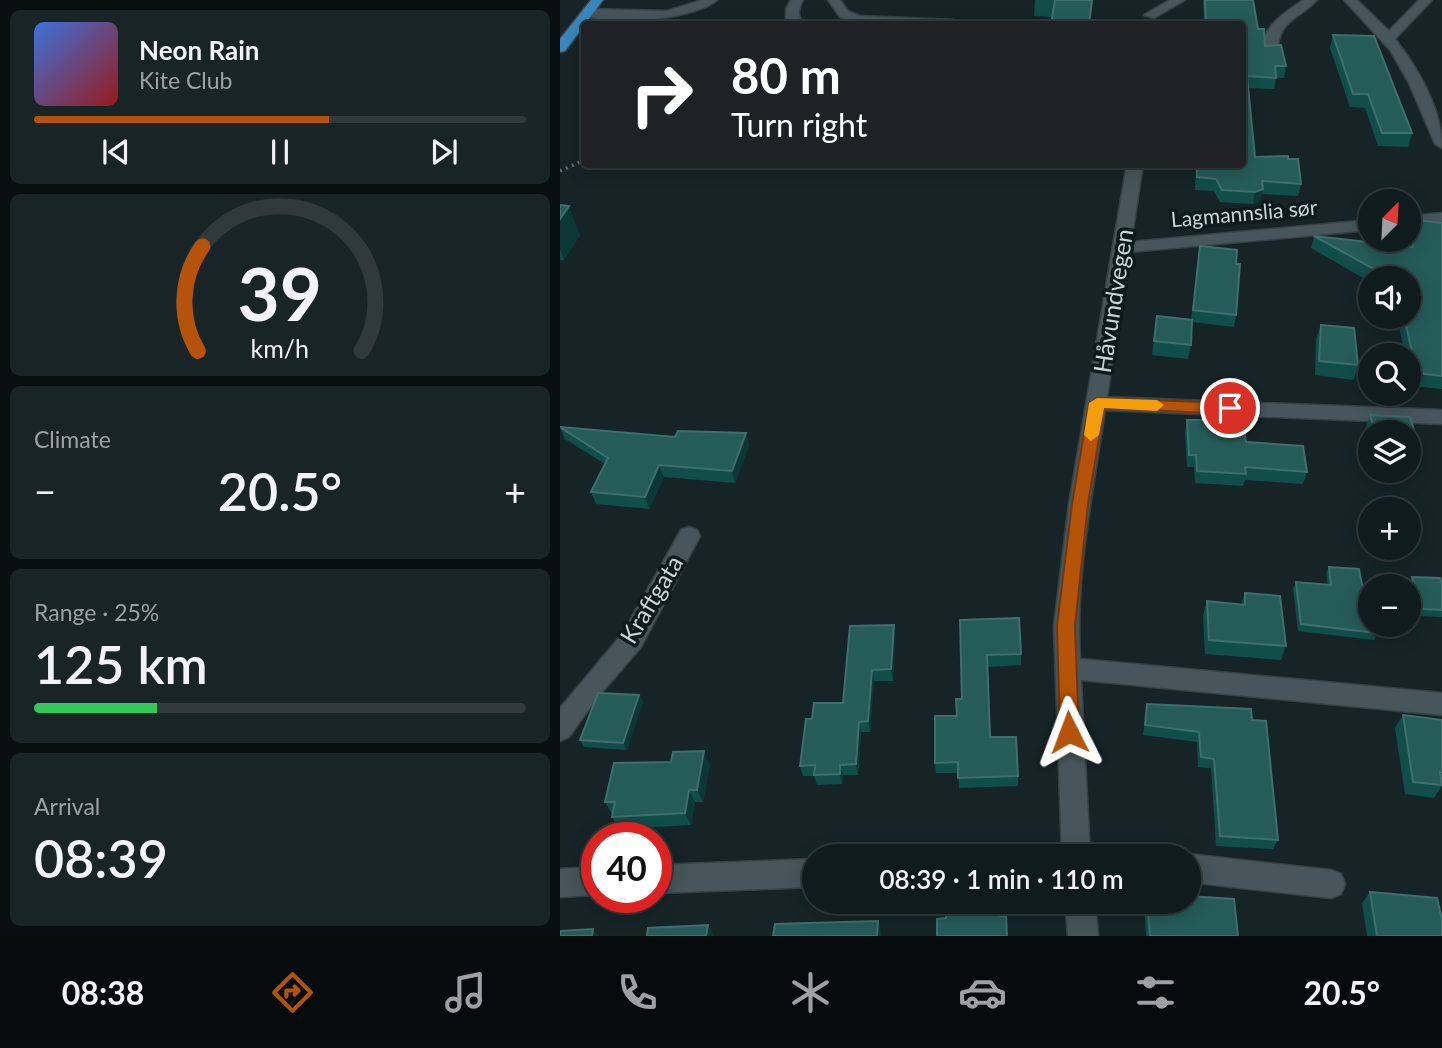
<!DOCTYPE html>
<meta charset="utf-8">
<style>
body{margin:0;font-family:Lato,sans-serif;background:#192426;color:#f1f3f6;height:100vh;display:flex;flex-direction:column;font-size:26px;white-space:nowrap}
*{box-sizing:border-box;margin:0}
p{font-size:23px;color:#9ca1a4}
.icon{flex:none;width:38px;height:38px;fill:none;stroke:currentColor;stroke-width:2;stroke-linecap:round;stroke-linejoin:round}
.map{position:relative;flex:1;overflow:hidden}
.side{display:flex;flex-direction:column;gap:10px;padding:10px;background:#090f10;width:560px}
.side>*{flex:none}
.top-card{position:absolute;left:21px;top:21px;width:665px;height:147px;border-radius:7px;box-shadow:0 4px 18px #0003,0 0 0 2px #30393b;background:#202124;color:#fff;overflow:hidden}
.needle{width:46px;rotate:24deg}
.buttons{position:absolute;left:798px;top:189px;display:grid;gap:14px}
.buttons a{display:grid;place-items:center;width:63px;height:63px;border-radius:50%;background:#101b1d;box-shadow:0 4px 18px #0003,0 0 0 2px #30393b;font-size:35px}
.speed{position:absolute;left:21px;top:822px;display:flex;gap:14px;font-size:35px;font-weight:700;text-align:center}
.speed>*{display:grid;place-content:center;width:91px;height:91px;border-radius:50%;background:#101b1d;box-shadow:0 4px 18px #0003,0 0 0 2px #30393b;line-height:1}
.speed .limit{border:10px solid #d22;background:#fff;color:#111}
.pin{position:absolute;display:grid;place-items:center;width:60px;height:60px;color:#fff;margin:-30px;border:4px solid #fff;border-radius:50%;box-shadow:0 2px 7px #0007}
.me{position:absolute;width:77px;margin:-38px;rotate:357deg;stroke-linejoin:round;filter:drop-shadow(0 0 5px #0008)}
.turn{display:flex;align-items:center;gap:24px;height:147px;padding:0 35px;font-size:32px}
.turn .icon{width:91px;height:91px;stroke-width:2.5}
.turn b{display:block;font-size:49px;line-height:60px}
.big{font-size:52px;font-weight:600;line-height:1.1}
.side .tile{flex:1;display:flex;flex-direction:column;justify-content:center;gap:10px;min-width:0;padding:0 24px;border-radius:10px;background:#192426}
.side .dial{align-items:center;gap:0}
.dial svg{height:182px;overflow:visible;fill:none;stroke:#30393b;stroke-width:7;stroke-linecap:round;text-anchor:middle}
.dial text{fill:#f1f3f6;stroke:none}
.song{display:flex;align-items:center;gap:21px}
.cover{width:84px;height:84px;border-radius:10px;background:linear-gradient(135deg,hsl(220 70% 55%),hsl(0 70% 35%))}
.played{height:7px;border-radius:4px;background:linear-gradient(90deg,#b45309 60%,#30393b 60%)}
.keys{display:flex;justify-content:space-around;direction:ltr}
.heat{display:flex;justify-content:space-between;align-items:center;font-size:38px;direction:ltr}
.charge{height:10px;border-radius:5px;background:linear-gradient(90deg,#34c759 25%,#30393b 0)}
.trip{position:absolute;left:242px;top:844px;width:399px;height:70px;border-radius:35px;background:#101b1d;box-shadow:0 4px 18px #0003,0 0 0 2px #30393b;font-weight:600;line-height:70px;text-align:center}
.dock{display:flex;height:112px;justify-content:space-around;align-items:center;background:#060b0c;color:#9ca1a4}
.dock .icon{width:49px;height:49px}
.dock .active{color:#b45309}
.dock b{font-size:32px;color:#f1f3f6}
main{display:flex;flex:1;min-height:0}
.map>svg:first-child{display:block}
.lines{fill:none;stroke-linecap:round;stroke-linejoin:round}
.minor-casing{stroke:#364143;stroke-width:3}
.major-casing{stroke:#364143;stroke-width:3}
.path-far1{stroke:#606c6e;stroke-width:2.5;stroke-dasharray:1 3.5;stroke-linecap:butt}
.path{stroke:#606c6e;stroke-width:3.5;stroke-dasharray:2 4.5;stroke-linecap:butt}
.minor{fill:#47565a;fill-rule:evenodd}
.major{fill:#3987bc;fill-rule:evenodd}
.wall{fill:#114e49}
.shaded-wall{fill:#0b3735}
.building{fill:#255c58;stroke:#3f6f6c;stroke-width:2}
.route{fill:#b45309;stroke:#753606;stroke-width:2}
.slow{fill:#f59e0b}
.labels{text-anchor:middle;stroke-width:7;stroke-linejoin:round;paint-order:stroke}
.far-street-label{font-size:21px;fill:#cbd4d6;stroke:#0d1a1e}
.street-label{font-size:24px;fill:#cbd4d6;stroke:#0d1a1e}
</style>
<main>
<section class="side">
<div class="tile">
<div class="song"><i class="cover"></i><div><b>Neon Rain</b><p>Kite Club</p></div></div>
<div class="played"></div>
<div class="keys"><svg class="icon" aria-label="previous" viewBox="0 0 24 24"><path d="M18 5L8 12l10 7zM5 5v14"/></svg><svg class="icon" aria-label="pause" viewBox="0 0 24 24"><path d="M8 5v14M16 5v14"/></svg><svg class="icon" aria-label="next" viewBox="0 0 24 24"><path d="M6 5l10 7-10 7zM19 5v14"/></svg></div>
</div>
<div class="tile dial"><svg viewBox="0 0 100 80">
<path d="M14 69A42 42 0 1 1 86 69"/>
<path d="M14 69A42 42 0 0 1 16 23" stroke="#b45309"/>
<text x="50" y="56" font-size="32" font-weight="700">39</text>
<text x="50" y="72" font-size="11">km/h</text>
</svg></div>
<div class="tile"><p>Climate</p>
<div class="heat"><a>−</a><b class="big">20.5°</b><a>+</a></div>
</div>
<div class="tile"><p>Range · 25%</p><b class="big">125 km</b><div class="charge"></div></div>
<div class="tile"><p>Arrival</p><b class="big">08:39</b></div>
</section>
<div class="map">
<svg width="882" height="936" viewBox="0 0 882 936">
<rect width="100%" height="100%" fill="#162427"/>
<g class="lines">
<g class="minor-casing">
<path id="minor" d="M142,0H157C137,19 42,29 22,13L28,9L107,11Z
M231,0H243C237,11 238,15 243,24H230L226,19V9Z
M268,0H280L288,11L300,16L394,20L400,24H298L280,17Z
M610,0H625L594,18L584,15Z
M743,0H757C736,22 719,18 717,54L705,57C696,29 725,13 743,0Z
M784,0H797L829,31L859,0H872L835,39C859,70 882,109 882,148L875,144L849,83L830,50Z
M567,164H583L571,242L810,220V230L569,252L547,397L882,410V424L545,410C533,491 515,576 520,659L882,693V715L521,680L530,856H502L494,626L509,504Z
M882,213V223L849,226V216Z
M129,527L137,530L140,536L81,647L37,698L9,737L0,741V708L63,633L121,530Z
M628,854L771,870L781,874L785,884L781,894L771,898L628,882V856H623Z
M254,859V887L96,893V865Z
M37,867V895L0,897V869Z
M505,901H535L538,936H508Z"/>
</g>
<g class="major-casing">
<path id="major" d="M31,0H43L5,51L0,52V39Z"/>
</g>
<path class="path-far1" d="M18,163L24,160"/>
<path class="path" d="M0,171L22,161"/>
<use href="#minor" class="minor"/>
<use href="#major" class="major"/>
</g>
<path class="wall" d="M475,0H533L530,24H491L492,17L474,16Z
M643,0H693L698,29L705,46L726,66L724,78H716L714,89L688,88L695,157L728,159L741,184L738,196L702,194L700,201L693,204L660,202L654,191L635,190L636,164H682V24H644Z
M773,35L852,133L848,147L818,146L805,108L790,107L770,48Z
M0,205L20,235L4,260H0Z
M849,219L882,223V389L852,386L849,373V355H845L837,317H849V278H810V282L751,248L754,236L847,246L846,240H849Z
M640,246L676,264V315L674,327L632,322L631,345L628,359L592,355L597,316L631,320Z
M761,325L798,365L794,380L755,375L756,339Z
M810,415L850,417L859,447L853,461H849V432H810V448L805,430Z
M627,420L686,442L747,472L743,484L685,480L683,486L635,483L634,467H627L625,433Z
M0,427L115,437L186,433L189,445L175,483L104,477L89,509L36,504L31,492L45,464L5,439Z
M769,567L802,585L817,633L814,640L738,631L733,589L736,582L768,585L766,574Z
M852,577L882,584V617L857,616L848,584Z
M685,593L726,646L721,660L645,654L643,615L647,601L681,604Z
M400,620L461,654V665L428,667L430,737L458,776V786L399,788L398,773H376L375,763L397,716L402,699Z
M335,636L333,681H314L310,732H301L298,775H283L282,784L257,785L254,776H243L240,766L252,719L283,703Z
M79,695L83,702L67,750L24,747L20,740Z
M587,704L692,720L718,840L713,849L656,846L651,768L638,767L637,742L583,735Z
M843,715L882,720V786L874,798L845,794L835,728Z
M150,764L143,802H135L131,825L59,829L52,817V814L45,802Z
M810,892L882,936H807L802,903Z
M585,901H628L678,936H586L584,905Z"/>
<path class="shaded-wall" d="M532,0H533L530,24H529Z
M703,189L700,201L693,204L695,192Z
M9,206L20,235L4,260L0,249V219Z
M186,433L189,445L175,483L172,471Z
M99,465L104,477L89,509L85,497Z
M334,625L335,636L333,681L331,669Z
M312,670L314,681L310,732L308,721Z
M79,695L83,702L67,750L63,743Z
M299,722L301,732L298,775L296,764Z
M144,751L150,764L143,802L137,790Z
M280,765L283,775L282,784L280,774Z
M129,790L135,802L131,825L125,813Z
M318,921L321,931V936H317Z
M148,925L154,936H146Z
M33,929L39,936H32Z"/>
<path class="building" d="M495,0H532L529,24H491Z
M645,0H693L698,29H704L705,46L721,45L726,66H715L716,78L687,76L695,157L728,156V159H738L741,184L702,181L703,189L695,192L662,190L656,179L637,177V164H682V24H646Z
M773,35L814,36L852,133H822L808,94H793Z
M0,205L9,206L0,219Z
M849,219L882,223V376L857,373L844,317H849V278H830L754,236L853,247Z
M640,246L677,250L676,264H680L676,315L633,310Z
M597,316L632,320L631,345L594,341Z
M761,325L794,328L798,365L759,361Z
M810,415L850,417L859,447L849,446V432H815Z
M627,420H683L686,442L743,446L747,472L685,467L686,474L637,471L636,455H629Z
M0,427L115,437L118,431L186,433L172,471L99,465L85,497L31,492L48,458Z
M769,567L799,569L802,585L809,586L810,595V625H816L817,633L741,624L736,582L771,585Z
M852,577L880,578L882,584V610L861,609Z
M685,593L720,596L726,646L649,640L647,601L685,605Z
M459,618L461,654L427,655L430,737H456L458,776L398,778V762L375,763V716H397L396,699H402L400,620Z
M334,625L331,669L312,670L308,721L299,722L296,764L280,765V774L254,775L255,765L240,766L246,719H252L254,703H283L290,626Z
M38,693L79,695L63,743L20,740Z
M587,704L691,709L692,720L706,721L718,840L660,836L654,759L641,757L639,732L585,725Z
M843,715L882,720V772H880L882,785L853,782Z
M144,751L137,790H129L125,813L52,817L55,802H45L54,763L111,762L113,752Z
M810,892L877,898L882,920V936H817Z
M628,896L674,899L678,936H590L587,901H628Z
M385,901H439L440,916H446L447,936H377V919L386,918Z
M318,921L317,936H213L215,924Z
M148,925L146,936H87L88,928Z
M33,929L32,936H0V931Z"/>
<path class="route" d="M537,398L670,403L677,408L670,414L544,408L528,504L515,626L519,732L516,738L509,741L502,738L500,732L497,626L512,504L529,403Z"/>
<path class="slow" d="M537,398L597,400L604,405L597,411L544,408L539,435L531,441L524,435L529,403Z"/>
<g class="labels">
<g class="far-street-label">
<text transform="translate(684 214) rotate(-5)" y="7">Lagmannslia sør</text>
</g>
<g class="street-label">
<text transform="translate(554 301) rotate(-81)" y="8">Håvundvegen</text>
<text transform="translate(92 600) rotate(-59)" y="8">Kraftgata</text>
</g>
</g>
</svg>
<div class="buttons">
<a><svg class="needle" viewBox="-14 -14 28 28"><path d="M0-13l5 13h-10z" fill="#e53935"/><path d="M0 13l5-13h-10z" fill="#9ca1a4"/></svg></a>
<a><svg class="icon" aria-label="sound" viewBox="0 0 24 24"><path d="M4 9h4l5-4v14l-5-4H4zM17 9q2 3 0 6"/></svg></a>
<a><svg class="icon" aria-label="search" viewBox="0 0 24 24"><circle cx="10" cy="10" r="6"/><path d="M15 15l6 6"/></svg></a>
<a><svg class="icon" aria-label="layers" viewBox="0 0 24 24"><path d="M12 4l9 5-9 5-9-5zM3 14l9 5 9-5"/></svg></a>
<a>+</a>
<a>−</a>
</div>
<div class="speed"><div class="limit">40</div></div>
<div class="pin" style="left:670px;top:408px;background:#d93025"><svg class="icon" aria-label="arrive" viewBox="0 0 24 24"><path d="M6 21V4h12l-3 4 3 4H6"/></svg></div>
<svg class="me" style="left:509px;top:732px" viewBox="-20 -20 40 40"><path d="M0-17L14 15 0 8-14 15z" fill="#b45309" stroke="#fff" stroke-width="4"/></svg>
<div class="trip">08:39 · 1 min · 110 m</div>
<div class="top-card">
<div class="turn"><svg class="icon" aria-label="right" viewBox="0 0 24 24"><path d="M7 20v-9h11M14 6l5 5-5 5"/></svg><div><b>80 m</b>Turn right</div></div>
</div>
</div>
</main>
<nav class="dock">
<b>08:38</b>
<svg class="icon active" aria-label="directions" viewBox="0 0 24 24"><path d="M12 3l9 9-9 9-9-9zM9 14v-3h6M13 9l2 2-2 2"/></svg>
<svg class="icon" aria-label="music" viewBox="0 0 24 24"><path d="M9 18V5l10-2v13"/><circle cx="6" cy="18" r="3"/><circle cx="16" cy="16" r="3"/></svg>
<svg class="icon" aria-label="phone" viewBox="0 0 24 24"><path d="M5 4h4l2 5-3 2q2 4 5 5l2-3 5 2v4C11 20 4 13 5 4z"/></svg>
<svg class="icon" aria-label="climate" viewBox="0 0 24 24"><path d="M12 3v18M4 7l16 10M4 17L20 7"/></svg>
<svg class="icon" aria-label="car" viewBox="0 0 24 24"><path d="M5 17H2v-5l4-1 3-4h7l3 4 3 1v5h-3M9 17h6M6 11h13"/><circle cx="7" cy="17" r="2"/><circle cx="17" cy="17" r="2"/></svg>
<svg class="icon" aria-label="filters" viewBox="0 0 24 24"><path d="M4 7h16M4 17h16"/><circle cx="9" cy="7" r="2"/><circle cx="15" cy="17" r="2"/></svg>
<b>20.5°</b>
</nav>
